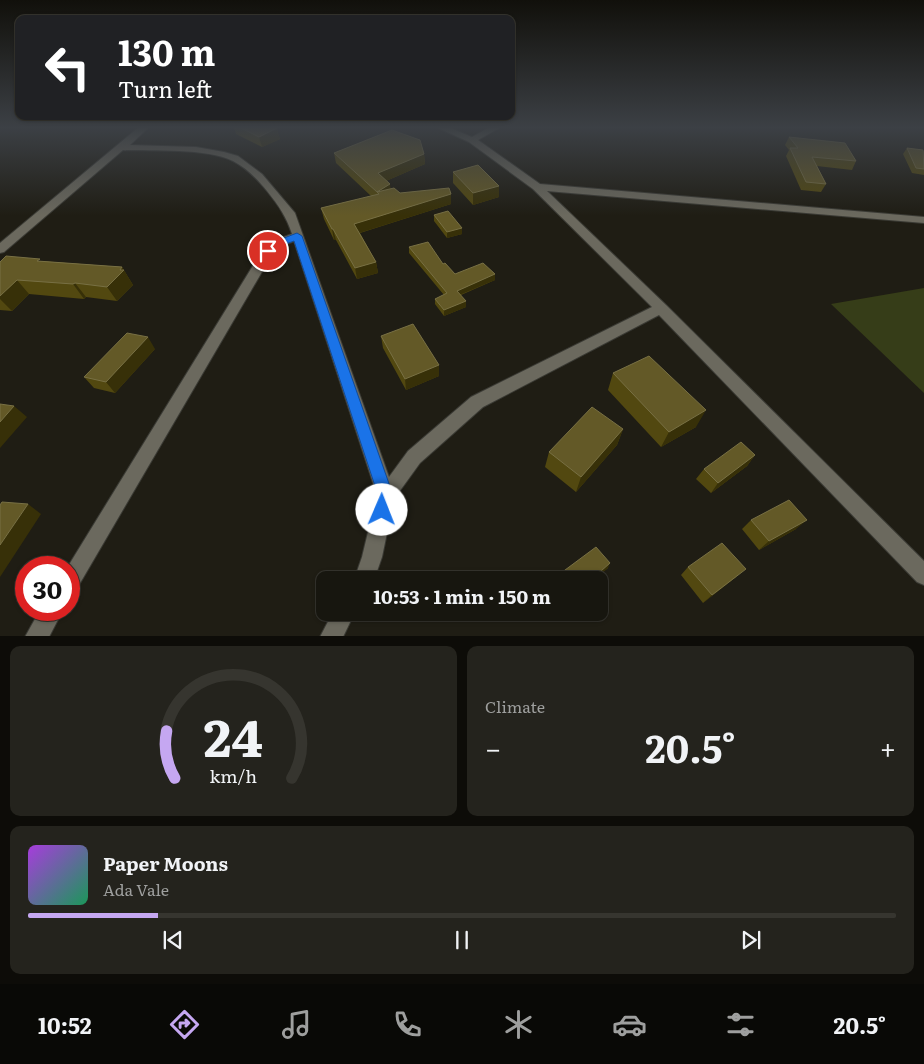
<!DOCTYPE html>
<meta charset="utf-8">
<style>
body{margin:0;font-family:Literata,serif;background:#24231d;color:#f1f3f6;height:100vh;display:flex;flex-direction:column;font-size:19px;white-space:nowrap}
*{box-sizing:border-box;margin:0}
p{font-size:16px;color:#9e9f9e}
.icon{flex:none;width:28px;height:28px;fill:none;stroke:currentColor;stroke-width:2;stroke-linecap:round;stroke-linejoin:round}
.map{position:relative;height:636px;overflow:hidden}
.side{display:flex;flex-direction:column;gap:10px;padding:10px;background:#0d0c08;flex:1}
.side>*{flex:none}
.top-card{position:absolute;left:15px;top:15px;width:500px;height:105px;border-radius:10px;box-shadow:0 1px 4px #0004,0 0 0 1px #36352f;background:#202124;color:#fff;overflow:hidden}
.speed{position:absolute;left:15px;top:556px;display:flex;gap:10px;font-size:25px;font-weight:700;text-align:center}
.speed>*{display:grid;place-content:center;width:65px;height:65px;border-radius:50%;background:#17160f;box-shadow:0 1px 4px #0004,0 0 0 1px #36352f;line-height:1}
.speed .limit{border:8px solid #d22;background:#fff;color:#111}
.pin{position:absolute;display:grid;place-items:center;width:42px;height:42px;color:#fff;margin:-21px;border:2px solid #fff;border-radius:50%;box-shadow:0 1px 5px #0007}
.me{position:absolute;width:55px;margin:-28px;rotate:1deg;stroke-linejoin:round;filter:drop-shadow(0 0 4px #0008)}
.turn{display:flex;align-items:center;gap:18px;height:105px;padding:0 20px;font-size:22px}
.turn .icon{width:65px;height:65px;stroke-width:2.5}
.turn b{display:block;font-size:35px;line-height:42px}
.big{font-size:38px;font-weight:700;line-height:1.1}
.side .tile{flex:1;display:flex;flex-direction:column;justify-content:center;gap:8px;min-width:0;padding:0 18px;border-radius:10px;background:#24231d}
.side .dial{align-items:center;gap:0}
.dial svg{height:130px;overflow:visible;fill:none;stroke:#36352f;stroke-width:7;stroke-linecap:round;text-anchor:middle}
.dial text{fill:#f1f3f6;stroke:none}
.song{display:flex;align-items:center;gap:15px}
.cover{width:60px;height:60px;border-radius:8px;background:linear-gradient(135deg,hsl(280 70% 55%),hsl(150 70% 35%))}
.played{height:5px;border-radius:2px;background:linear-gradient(90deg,#c5a7f1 15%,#36352f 15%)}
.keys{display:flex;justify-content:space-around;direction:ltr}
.heat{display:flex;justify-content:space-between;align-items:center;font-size:28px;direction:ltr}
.side .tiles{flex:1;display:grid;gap:10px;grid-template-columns:1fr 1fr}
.tile:last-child{grid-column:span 2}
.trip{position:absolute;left:316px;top:571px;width:292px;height:50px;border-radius:10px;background:#17160f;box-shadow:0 1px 4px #0004,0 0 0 1px #36352f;font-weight:700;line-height:50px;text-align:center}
.tab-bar{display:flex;height:80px;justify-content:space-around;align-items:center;background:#090906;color:#9e9f9e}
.tab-bar .icon{width:35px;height:35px}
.tab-bar .on{color:#c5a7f1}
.tab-bar b{font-size:22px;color:#f1f3f6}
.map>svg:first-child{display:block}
.green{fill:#363d18}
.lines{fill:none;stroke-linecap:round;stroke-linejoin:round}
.minor-casing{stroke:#3a3a34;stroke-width:2}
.minor{fill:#6b695e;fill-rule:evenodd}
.wall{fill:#524810}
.shaded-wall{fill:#373008}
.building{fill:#635927;stroke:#787044}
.route{fill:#1a73e8;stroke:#114b97}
</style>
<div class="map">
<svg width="924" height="637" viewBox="0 0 924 637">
<rect width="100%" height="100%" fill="#1f1d14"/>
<path class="green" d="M924,288V393L831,304Z"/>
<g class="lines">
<g class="minor-casing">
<path id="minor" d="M139,127H149L130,145L196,147L224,152L238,156L262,174L295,213L389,477L408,451L471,397L652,307L533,189L469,142L436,127H448L472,137L490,127H501L478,140L540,184L924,217V223L547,191L666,305L924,561V585L917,582L659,315L483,407L420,463L394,499L382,557L374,580H354L362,557L377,495L294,241L278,248L273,253L76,590L69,593V568H67L262,251L270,242L292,234C286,216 279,206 267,191C258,180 247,168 233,161C207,148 153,151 123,150L4,252L0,253V243Z
M40,610H63L49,637H25Z
M333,612H355L343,637H320Z"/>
</g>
<use href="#minor" class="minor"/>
</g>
<path class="wall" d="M234,127H275L280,139L262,147L236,134Z
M789,137L856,161L852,170L817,166L826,184L821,192L801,190L786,156L789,150L785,145Z
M907,148L924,151V175L912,173L903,154Z
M334,153L424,154L425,164L386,181L391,189L400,193L451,194V204L360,233L376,262L378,273L357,279L336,240H334L324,219L321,208L371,196L336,163Z
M453,172L499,197L473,205L453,183Z
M434,215L462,234L447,238L434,221Z
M409,247L443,264L455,274L495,280L461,295L466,307L444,316L435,304V299L444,295L409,253Z
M41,261L122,267L133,285L117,301L86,297L84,299L29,294L12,311L0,310V262Z
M381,336L439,376L406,390L383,348Z
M155,349L115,393L94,388L84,377Z
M613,373L696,427L661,447L608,390Z
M623,429L617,445L576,492L545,467L549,452Z
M755,455L747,466L711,493L696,479L704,469Z
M751,520L796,529L759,550L742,529Z
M688,567L736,577L703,603L681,575Z
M608,568L593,580H561L559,577L561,573Z"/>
<path class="shaded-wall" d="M277,128L280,139L262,147L259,137Z
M424,154L425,164L379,184L378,173Z
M390,184L391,194H379L377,192Z
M499,186V197L473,205V193Z
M451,194V204L356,234L354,224Z
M462,228V234L447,238V232Z
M332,229H333L336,240H334Z
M376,262L378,273L357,279L355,268Z
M122,267L133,285L117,301L107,287Z
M495,274V280L457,296V291Z
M17,280L29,294L12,311L0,299V296Z
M75,283L86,297L84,299L73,284Z
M466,301V307L444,316V310Z
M148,337L155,349L115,393L106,382Z
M439,365V376L406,390L405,379Z
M14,406L27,417L0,448V422Z
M706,410L696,427L661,447L669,432Z
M623,429L617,445L576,492L581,477Z
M755,455L747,466L711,493L718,483Z
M28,504L41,514L0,577V545Z
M807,520L796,529L759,550L769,541Z
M610,563L608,568L593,580H591Z
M746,569L736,577L703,603L712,595Z"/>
<path class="building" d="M239,127H275L277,128L259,137Z
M392,130L420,140L424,154L378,173L390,184L377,192L334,153Z
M789,137L845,143L856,161L812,157L826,184L806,182L790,148H798Z
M907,148L923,150L924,169L916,168Z
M478,165L499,186L473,193L453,172Z
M394,188L400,193L449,188L451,194L354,224L376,262L355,268L333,229H332L321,208L379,194L377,192Z
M448,211L462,228L447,232L434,215Z
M428,242L443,264L445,263L455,274L483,263L495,274L457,291L466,301L444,310L435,299L447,293L409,247Z
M6,256L40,259L37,261L122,267L120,270H124L107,287L75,283L73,284L17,280L0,296V262Z
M413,324L439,365L405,379L381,336Z
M127,333L148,337L106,382L84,377Z
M649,356L706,410L669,432L613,373Z
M0,404L14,406L0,422Z
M592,407L623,429L581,477L549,452Z
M741,442L755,455L718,483L704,469Z
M789,500L807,520L769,541L751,520Z
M2,502L28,504L0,545V505Z
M722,543L746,569L712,595L688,567Z
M596,547L610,563L591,580H566L561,573Z"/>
<linearGradient id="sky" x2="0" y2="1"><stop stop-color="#11100b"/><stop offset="0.59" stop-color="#3c4045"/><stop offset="1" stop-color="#3c4045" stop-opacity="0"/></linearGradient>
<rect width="924" height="216" fill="url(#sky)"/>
<path class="route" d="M297,233L302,236L393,495L388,516L382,518L377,516L374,510L378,495L294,241L278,247L268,254L263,251L271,243Z"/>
</svg>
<div class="speed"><div class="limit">30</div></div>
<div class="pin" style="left:268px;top:251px;background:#d93025"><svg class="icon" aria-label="arrive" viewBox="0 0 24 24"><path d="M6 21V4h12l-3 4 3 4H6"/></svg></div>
<svg class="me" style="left:382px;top:510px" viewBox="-20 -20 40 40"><circle r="19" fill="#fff"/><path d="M0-13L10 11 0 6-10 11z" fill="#1a73e8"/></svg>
<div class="trip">10:53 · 1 min · 150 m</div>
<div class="top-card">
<div class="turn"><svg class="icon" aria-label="left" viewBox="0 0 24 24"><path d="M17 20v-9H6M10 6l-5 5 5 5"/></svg><div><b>130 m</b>Turn left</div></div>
</div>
</div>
<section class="side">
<div class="tiles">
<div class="tile dial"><svg viewBox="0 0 100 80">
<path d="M14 69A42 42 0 1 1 86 69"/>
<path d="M14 69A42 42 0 0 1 9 40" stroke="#c5a7f1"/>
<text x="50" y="56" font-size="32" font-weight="700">24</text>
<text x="50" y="72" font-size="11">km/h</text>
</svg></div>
<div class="tile"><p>Climate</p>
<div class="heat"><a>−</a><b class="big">20.5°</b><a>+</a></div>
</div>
<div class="tile">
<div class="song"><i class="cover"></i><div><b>Paper Moons</b><p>Ada Vale</p></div></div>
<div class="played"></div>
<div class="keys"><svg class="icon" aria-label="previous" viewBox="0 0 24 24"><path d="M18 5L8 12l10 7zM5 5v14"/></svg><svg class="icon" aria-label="pause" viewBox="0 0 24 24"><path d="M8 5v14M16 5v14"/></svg><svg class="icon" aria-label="next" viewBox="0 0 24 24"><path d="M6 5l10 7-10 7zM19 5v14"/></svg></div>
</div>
</div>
</section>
<nav class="tab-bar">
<b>10:52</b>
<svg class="icon on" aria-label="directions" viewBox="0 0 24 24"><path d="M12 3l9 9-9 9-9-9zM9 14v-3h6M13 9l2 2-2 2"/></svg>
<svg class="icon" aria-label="music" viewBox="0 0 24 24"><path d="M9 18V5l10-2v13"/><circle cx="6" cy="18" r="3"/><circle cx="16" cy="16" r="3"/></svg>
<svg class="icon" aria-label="phone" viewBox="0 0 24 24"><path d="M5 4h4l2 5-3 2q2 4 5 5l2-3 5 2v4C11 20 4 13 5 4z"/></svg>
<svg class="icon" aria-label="climate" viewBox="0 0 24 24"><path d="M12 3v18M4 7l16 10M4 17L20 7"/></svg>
<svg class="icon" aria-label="car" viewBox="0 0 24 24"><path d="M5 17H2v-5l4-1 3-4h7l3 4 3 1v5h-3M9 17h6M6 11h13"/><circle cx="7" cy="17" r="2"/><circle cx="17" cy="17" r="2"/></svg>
<svg class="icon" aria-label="filters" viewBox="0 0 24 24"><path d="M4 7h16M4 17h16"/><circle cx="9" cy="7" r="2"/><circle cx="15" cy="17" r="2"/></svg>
<b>20.5°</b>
</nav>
